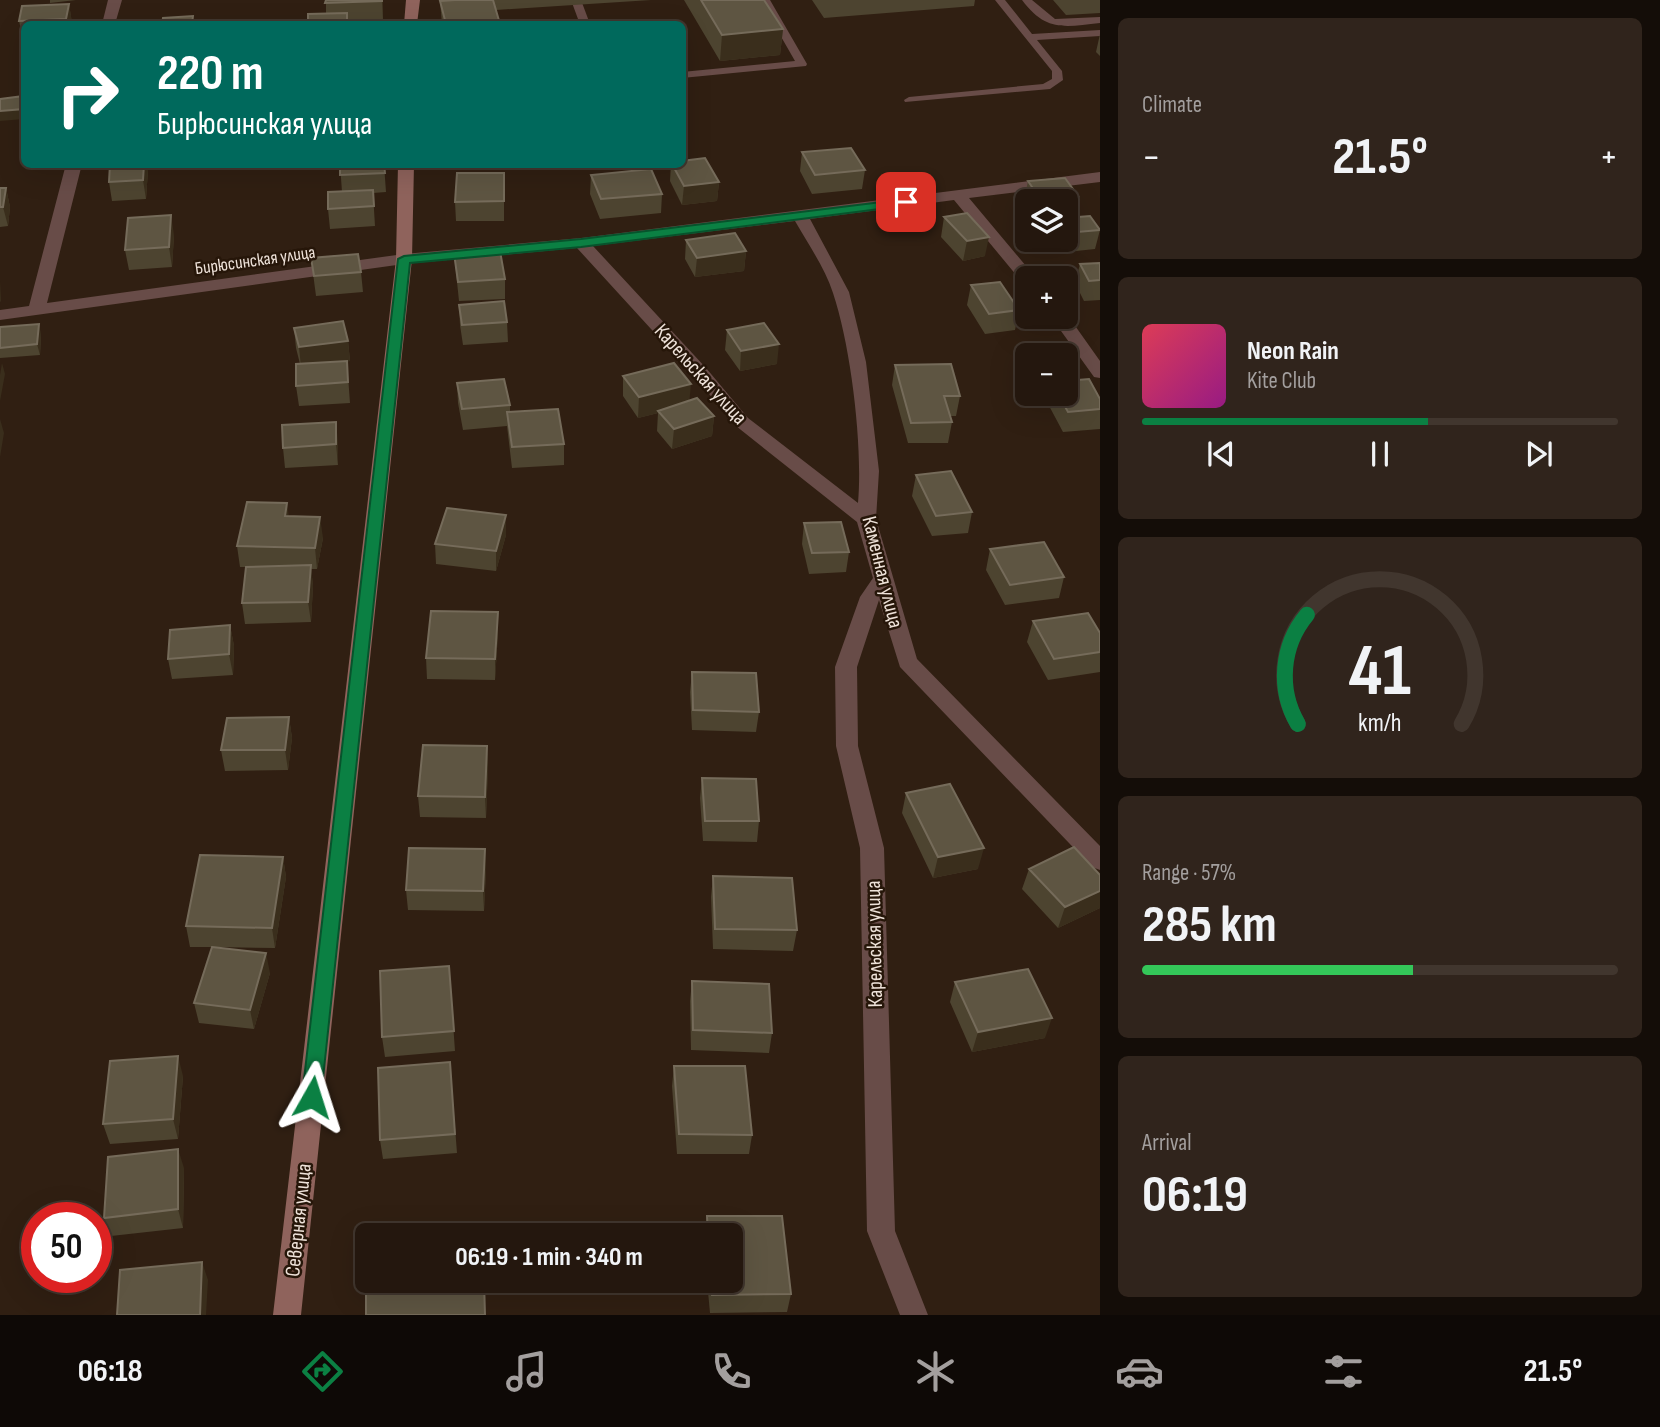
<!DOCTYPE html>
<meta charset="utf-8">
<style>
body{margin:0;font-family:"Sofia Sans Condensed",sans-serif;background:#30241c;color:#f1f3f6;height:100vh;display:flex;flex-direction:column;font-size:26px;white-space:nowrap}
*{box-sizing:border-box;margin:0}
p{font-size:23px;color:#a39f9e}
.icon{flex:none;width:38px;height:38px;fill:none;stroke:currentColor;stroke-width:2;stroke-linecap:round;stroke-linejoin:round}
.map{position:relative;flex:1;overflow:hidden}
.sheet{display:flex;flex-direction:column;gap:18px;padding:18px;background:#140d08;width:560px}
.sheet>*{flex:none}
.banner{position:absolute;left:21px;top:21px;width:665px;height:147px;border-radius:10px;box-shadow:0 7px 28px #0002,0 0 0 2px #41362e;background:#00695c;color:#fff;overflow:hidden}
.controls{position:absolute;left:1015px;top:189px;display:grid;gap:14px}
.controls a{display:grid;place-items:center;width:63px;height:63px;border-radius:10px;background:#24170e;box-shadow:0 7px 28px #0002,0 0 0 2px #41362e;font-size:35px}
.speed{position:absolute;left:21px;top:1202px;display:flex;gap:14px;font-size:35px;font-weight:700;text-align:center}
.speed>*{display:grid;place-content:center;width:91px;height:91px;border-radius:50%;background:#24170e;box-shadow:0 7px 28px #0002,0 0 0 2px #41362e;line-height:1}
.speed .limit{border:10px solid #d22;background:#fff;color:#111}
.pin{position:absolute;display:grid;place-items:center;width:60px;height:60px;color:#fff;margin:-30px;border-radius:14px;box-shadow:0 4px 10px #0006}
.me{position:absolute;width:77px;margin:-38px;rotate:6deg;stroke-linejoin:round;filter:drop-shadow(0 0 5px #0008)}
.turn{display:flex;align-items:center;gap:24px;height:147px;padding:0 21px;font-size:32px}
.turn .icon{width:91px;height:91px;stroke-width:2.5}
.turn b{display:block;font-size:49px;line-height:60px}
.big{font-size:52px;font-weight:700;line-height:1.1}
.sheet .widget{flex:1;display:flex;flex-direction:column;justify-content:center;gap:10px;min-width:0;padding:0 24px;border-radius:10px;background:#30241c}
.sheet .dial{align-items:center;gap:0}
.dial svg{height:182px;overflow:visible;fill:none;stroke:#41362e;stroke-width:7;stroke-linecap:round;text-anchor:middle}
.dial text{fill:#f1f3f6;stroke:none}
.song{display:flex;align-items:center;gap:21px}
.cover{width:84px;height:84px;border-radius:10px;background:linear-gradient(135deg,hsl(350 70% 55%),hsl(310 70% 35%))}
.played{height:7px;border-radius:4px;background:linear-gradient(90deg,#0b8043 60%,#41362e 60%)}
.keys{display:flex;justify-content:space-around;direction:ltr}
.heat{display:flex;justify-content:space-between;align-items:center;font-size:38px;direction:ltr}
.charge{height:10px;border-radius:5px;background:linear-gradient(90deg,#34c759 57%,#41362e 0)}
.trip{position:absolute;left:355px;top:1223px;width:388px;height:70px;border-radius:10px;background:#24170e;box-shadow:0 7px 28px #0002,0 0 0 2px #41362e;font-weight:700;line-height:70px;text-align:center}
.menu{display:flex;height:112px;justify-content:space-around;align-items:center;background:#0e0906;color:#a39f9e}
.menu .icon{width:49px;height:49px}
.menu .current{color:#0b8043}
.menu b{font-size:32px;color:#f1f3f6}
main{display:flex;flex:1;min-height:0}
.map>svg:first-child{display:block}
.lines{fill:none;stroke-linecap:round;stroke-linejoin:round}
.lane{fill:#684c48;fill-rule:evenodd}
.street{fill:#684c48;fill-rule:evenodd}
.secondary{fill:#8f635c;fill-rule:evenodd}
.wall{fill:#4d4430}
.shaded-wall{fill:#3a2e1c}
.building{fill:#5e5542;stroke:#756b5a;stroke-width:2}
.route{fill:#0b8043;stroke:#07532c;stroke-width:2}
.labels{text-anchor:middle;stroke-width:5;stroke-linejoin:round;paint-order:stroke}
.far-street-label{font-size:18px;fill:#eee2d9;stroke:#261609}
.street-label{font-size:21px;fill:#eee2d9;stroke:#261609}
</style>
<main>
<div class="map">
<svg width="1100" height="1315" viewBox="0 0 1100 1315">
<rect width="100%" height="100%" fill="#301f12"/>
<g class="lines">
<path class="lane" d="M571,0H581L590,24H546L551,21L578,19Z
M760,0H770L807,64L806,66L682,78V72L795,61Z
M995,0H1005L1032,34L1100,30V36L1037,40L1062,71L1063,80L1050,89L905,102L904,100L909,97L1043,84L1052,79V71Z
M1022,0H1032L1055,19L1100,17V23C1064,27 1046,32 1022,0Z"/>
<path class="street" d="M108,0H122L115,24H102Z
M66,164H82L47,303L404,254L581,238L1100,172V182L969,198L1036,278H1027V283L1022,282L954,200L810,219L849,292L866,362L879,471L876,519L917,659L1100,846V870L1092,867L900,667L879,600L857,667L858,746L884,848L895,1231L928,1315H900L867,1231L860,848L836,746L835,667L860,597L873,578L857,522L736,426L694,376L577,248L404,264L0,320V310L29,306ZM795,221C808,244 825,268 833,293C851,347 863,446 858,503L748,418L706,368L593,246Z
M1066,313L1100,361V378L1094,377L1051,317H1066Z"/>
<path class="secondary" d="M406,0H420L417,24H404Z
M398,164H414L412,259L301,1315H273L396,259Z"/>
</g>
<path class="wall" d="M50,0H76L50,3Z
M326,0H383V20H348V24L326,14Z
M451,0H651L496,10L500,24H442L440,1Z
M684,0H764L783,29L780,55L720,61Z
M812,0H975L974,6L824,18Z
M1053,0H1100V13L1066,15Z
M69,4L72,24H24V39H23L19,21Z
M1100,34V56L1096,52Z
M24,48V73H23L21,63Z
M802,152L865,170L862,189L812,194L800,171Z
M340,164H384L386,192L373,193L375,226L330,229L328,209L342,192Z
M671,164H682L719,182L717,201L682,205L670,181Z
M148,170L146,199L112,201L109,182Z
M504,173V221H456L455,202Z
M591,175L662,194L661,213L600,219L590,194Z
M1028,181L1078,196L1073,215L1066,216V201H1027V206L1024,200Z
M0,188H6L10,207L8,226L0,227Z
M944,217L985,256L963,261L941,237Z
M1066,218L1100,230L1095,249L1057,253L1049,240H1066Z
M174,235L172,267L129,270L125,250Z
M686,240L746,251L744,271L695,277L685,259Z
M454,253L505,279V299L459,301Z
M311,258L361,272L363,292L316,296Z
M1100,263V300L1084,301L1075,283L1080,264Z
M971,285L1019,310L1015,330L985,334L967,305Z
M459,305L507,322L508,342L463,345L460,325Z
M0,327L41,334L40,355L0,358Z
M294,328L348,341L350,361L344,362H347L350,403L299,406L296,386L300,364L296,348Z
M727,330L777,364L740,371L725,350Z
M895,365L960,396L956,416H950L952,422L948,443H908L892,385Z
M623,376L689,401L714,416L712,436L672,449L657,431L658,413L638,418L623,396Z
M457,383L510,405V412L564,444V465L512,468L507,426L463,430L458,403Z
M1049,394H1066L1100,399V429L1063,432L1047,402Z
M336,422L338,465L285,468L283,448Z
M916,475L972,512L968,533L932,536L912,496Z
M289,516L323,538L317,569H311L313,586L311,622L245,624L242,603L246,567H240L237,546Z
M804,523L849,552L846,572L809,574L802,544Z
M506,535L496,571L436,564L435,544Z
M990,549L1064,577L1059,598L1005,605L986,570Z
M1033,621L1100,633V672L1048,680L1027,642Z
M230,625L234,646L233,675L172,679L168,659Z
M498,633L495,680L427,679L426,658Z
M692,672L759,712L756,732L692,730L690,692Z
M289,717L292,738L288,770L225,771L221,750Z
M487,746L488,767L486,818L420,817L418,796Z
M702,778L759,821L757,842L703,841L700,798Z
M906,793L978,869L933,878L902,813Z
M283,857L286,877L275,948L213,947L270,973L254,1029L199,1023L194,1003L212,947H190L186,926Z
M486,869L484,911L408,910L406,890Z
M1029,869L1100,875V908L1058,928L1022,889Z
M713,876L797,930L793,951L713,949L711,897Z
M449,966L455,1051L385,1057L382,1037Z
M692,981L772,1033L769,1053L691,1050L690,1001Z
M955,982L1045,1038L972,1052L950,1002Z
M450,1062L457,1153L383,1159L380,1140Z
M674,1066L752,1135L749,1154H677L672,1086Z
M183,1076L178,1139L110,1144L103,1124Z
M184,1168L183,1228L111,1236L104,1218Z
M707,1216H782L791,1294L787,1312L710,1313L707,1281H732V1236H704Z"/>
<path class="shaded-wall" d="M382,0H383V20L382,1Z
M69,4L72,22V24H67L66,19Z
M783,29L780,55L720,61L722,35Z
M24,109V119L0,121V111Z
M144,164H147L148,170L146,199L143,180Z
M719,182L717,201L682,205L684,186Z
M6,188L10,207L8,226L3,207Z
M171,215L174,235L172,267L169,247Z
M989,237L985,256L963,261L967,241Z
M746,251L744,271L695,277L697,258Z
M0,281L1,301L0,302Z
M39,324L41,334L40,355L37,344Z
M348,341L350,361L301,367L299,347Z
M779,344L777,364L740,371L741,351Z
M2,363L5,374L0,401V375Z
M691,384L689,405L658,411V413L638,418L639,397Z
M714,416L712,436L672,449L674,429Z
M0,419L4,433L0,457Z
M336,422L338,442V465L336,444Z
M287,503L290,524L285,516Z
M506,515V535L496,571V551Z
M320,517L323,538L317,569L315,548Z
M311,565L313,586L311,622L308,602Z
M498,612V633L495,680V659Z
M230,625L234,646L233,675L229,654Z
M289,717L292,738L288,770L285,750Z
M487,746L488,767L486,818L485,797Z
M984,848L978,869L933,878L938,857Z
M485,849L486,869L484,911L483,891Z
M283,857L286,877L275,948L272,928Z
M1100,891V908L1058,928L1065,907Z
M266,953L270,973L254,1029L250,1010Z
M1052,1018L1045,1038L972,1052L978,1032Z
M178,1056L183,1076L178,1139L173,1119Z
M178,1149L184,1168L183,1228L178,1209Z
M202,1262L208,1280L206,1315H200Z"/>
<path class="building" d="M326,0H382V1L325,3Z
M455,0H493L500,24H446L440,1Z
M701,0H764L783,29L722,35Z
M69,4L66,19L19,21L22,6Z
M347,13V24H308V14Z
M193,16L192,24H162L163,18Z
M24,48V63H21Z
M24,96V109L0,111V99Z
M851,148L865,170L815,175L802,152Z
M705,158L719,182L684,186L672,164H682V161Z
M110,164H144L143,180L109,182Z
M340,164H384L385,173L340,175Z
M651,169L662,194L601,199L591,175Z
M457,173H504V201L455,202Z
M1065,178L1078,196L1041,200L1028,181Z
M0,188H6L3,207H0Z
M373,190L374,206L328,209V192Z
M967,213L989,237L967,241L944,217Z
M171,215L169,247L125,250L128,218Z
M1090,216L1100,230L1066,233V218Z
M735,233L746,251L697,258L686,240Z
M500,251L505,279L458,282L454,253Z
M358,254L361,272L314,276L311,258Z
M1100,263V280L1089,281L1080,264Z
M1000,282L1019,310L989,314L971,285Z
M504,301L507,322L462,325L459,305Z
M343,321L348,341L299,347L294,328Z
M764,323L779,344L741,351L727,330Z
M39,324L37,344L0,348V327Z
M347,361L348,382L296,386V364Z
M674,363L691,384L639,397L623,376Z
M951,364L960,396H944L952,422L911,423L895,365Z
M504,379L510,405L462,409L457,383Z
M1089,379L1100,399V409L1068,412L1058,394H1066V381Z
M697,398L714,416L674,429L658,411Z
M558,409L564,444L512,447L507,412Z
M336,422V444L283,448L282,425Z
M951,471L972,512L936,516L916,475Z
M247,502L287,503L285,516L320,517L315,548L237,546Z
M447,508L506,515L496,551L435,544Z
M841,522L849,552L812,553L804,523Z
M1044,542L1064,577L1010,585L990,549Z
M311,565L308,602L242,603L246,567Z
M431,611L498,612L495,659L426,658Z
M1088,613L1100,633V652L1054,659L1033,621Z
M230,625L229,654L168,659L170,630Z
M692,672L756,673L759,712L693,710Z
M289,717L285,750H221L227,718Z
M423,745L487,746L485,797L418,796Z
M702,778L756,779L759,821H705Z
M950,784L984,848L938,857L906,793Z
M1074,847L1100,875V891L1065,907L1029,869Z
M409,848L485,849L483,891L406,890Z
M200,855L283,857L272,928L186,926Z
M713,876L792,878L797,930L715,929Z
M212,947L266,953L250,1010L194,1003Z
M449,966L454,1031L382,1037L380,971Z
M1028,969L1052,1018L978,1032L955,982Z
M692,981L769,984L772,1033L693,1030Z
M178,1056L173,1119L103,1124L110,1061Z
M450,1062L455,1134L380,1140L378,1068Z
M674,1066H745L752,1135L679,1134Z
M178,1149V1209L104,1218L108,1157Z
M707,1216H782L791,1294L712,1295L711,1281H732V1236H708Z
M202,1262L200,1315H117L120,1270Z
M368,1269V1281H484L485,1315H366V1270Z"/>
<path class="route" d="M906,199L912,202L911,205L581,247L410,263L321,1097L318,1103L312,1106L305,1103L302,1097L398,259L404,256L581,239Z"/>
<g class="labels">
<g class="far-street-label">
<text transform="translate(255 260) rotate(-8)" y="6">Бирюсинская улица</text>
</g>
<g class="street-label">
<text transform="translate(701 374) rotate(48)" y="7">Карельская улица</text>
<text transform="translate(883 572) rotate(76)" y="7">Каменная улица</text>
<text transform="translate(874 944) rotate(-91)" y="7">Карельская улица</text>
<text transform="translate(298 1220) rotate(-84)" y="7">Северная улица</text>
</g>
</g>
</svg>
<div class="controls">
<a><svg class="icon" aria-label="layers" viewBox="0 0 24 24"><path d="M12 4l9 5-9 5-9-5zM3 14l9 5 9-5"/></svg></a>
<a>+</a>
<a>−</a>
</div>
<div class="speed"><div class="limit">50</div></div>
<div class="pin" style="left:906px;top:202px;background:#d93025"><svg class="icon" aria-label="arrive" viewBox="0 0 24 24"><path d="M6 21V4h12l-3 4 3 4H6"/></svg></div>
<svg class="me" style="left:312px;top:1097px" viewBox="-20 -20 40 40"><path d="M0-17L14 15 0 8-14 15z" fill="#0b8043" stroke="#fff" stroke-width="4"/></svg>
<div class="trip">06:19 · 1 min · 340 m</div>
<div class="banner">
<div class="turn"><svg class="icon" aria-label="right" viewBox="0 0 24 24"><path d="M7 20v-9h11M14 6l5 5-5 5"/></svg><div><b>220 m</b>Бирюсинская улица</div></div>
</div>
</div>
<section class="sheet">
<div class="widget"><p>Climate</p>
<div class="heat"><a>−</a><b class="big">21.5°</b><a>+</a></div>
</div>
<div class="widget">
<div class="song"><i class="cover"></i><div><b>Neon Rain</b><p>Kite Club</p></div></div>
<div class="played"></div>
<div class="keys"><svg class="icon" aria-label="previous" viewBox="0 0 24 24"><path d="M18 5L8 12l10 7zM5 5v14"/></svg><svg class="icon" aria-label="pause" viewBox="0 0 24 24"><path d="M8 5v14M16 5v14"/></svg><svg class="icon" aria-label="next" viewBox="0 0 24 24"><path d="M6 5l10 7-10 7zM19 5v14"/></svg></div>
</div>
<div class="widget dial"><svg viewBox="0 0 100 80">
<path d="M14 69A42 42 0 1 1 86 69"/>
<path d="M14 69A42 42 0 0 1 18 21" stroke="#0b8043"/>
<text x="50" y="56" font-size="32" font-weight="700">41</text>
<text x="50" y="72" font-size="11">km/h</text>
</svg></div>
<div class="widget"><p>Range · 57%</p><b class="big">285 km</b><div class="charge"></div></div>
<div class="widget"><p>Arrival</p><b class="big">06:19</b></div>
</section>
</main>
<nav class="menu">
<b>06:18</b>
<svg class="icon current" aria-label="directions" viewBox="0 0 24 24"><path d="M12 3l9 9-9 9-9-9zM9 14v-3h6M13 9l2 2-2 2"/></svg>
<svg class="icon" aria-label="music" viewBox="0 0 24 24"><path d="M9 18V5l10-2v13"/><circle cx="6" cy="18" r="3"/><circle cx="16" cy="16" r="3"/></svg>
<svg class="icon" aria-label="phone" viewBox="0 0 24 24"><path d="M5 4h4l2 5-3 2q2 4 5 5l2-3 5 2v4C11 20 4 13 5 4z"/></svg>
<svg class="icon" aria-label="climate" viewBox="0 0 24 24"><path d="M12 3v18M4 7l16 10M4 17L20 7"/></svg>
<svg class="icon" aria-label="car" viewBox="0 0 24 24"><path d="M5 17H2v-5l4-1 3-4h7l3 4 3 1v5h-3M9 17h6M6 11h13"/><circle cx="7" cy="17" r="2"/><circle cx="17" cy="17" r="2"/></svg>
<svg class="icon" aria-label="filters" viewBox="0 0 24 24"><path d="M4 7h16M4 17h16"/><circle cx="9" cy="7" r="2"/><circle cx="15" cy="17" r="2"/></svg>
<b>21.5°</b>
</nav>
